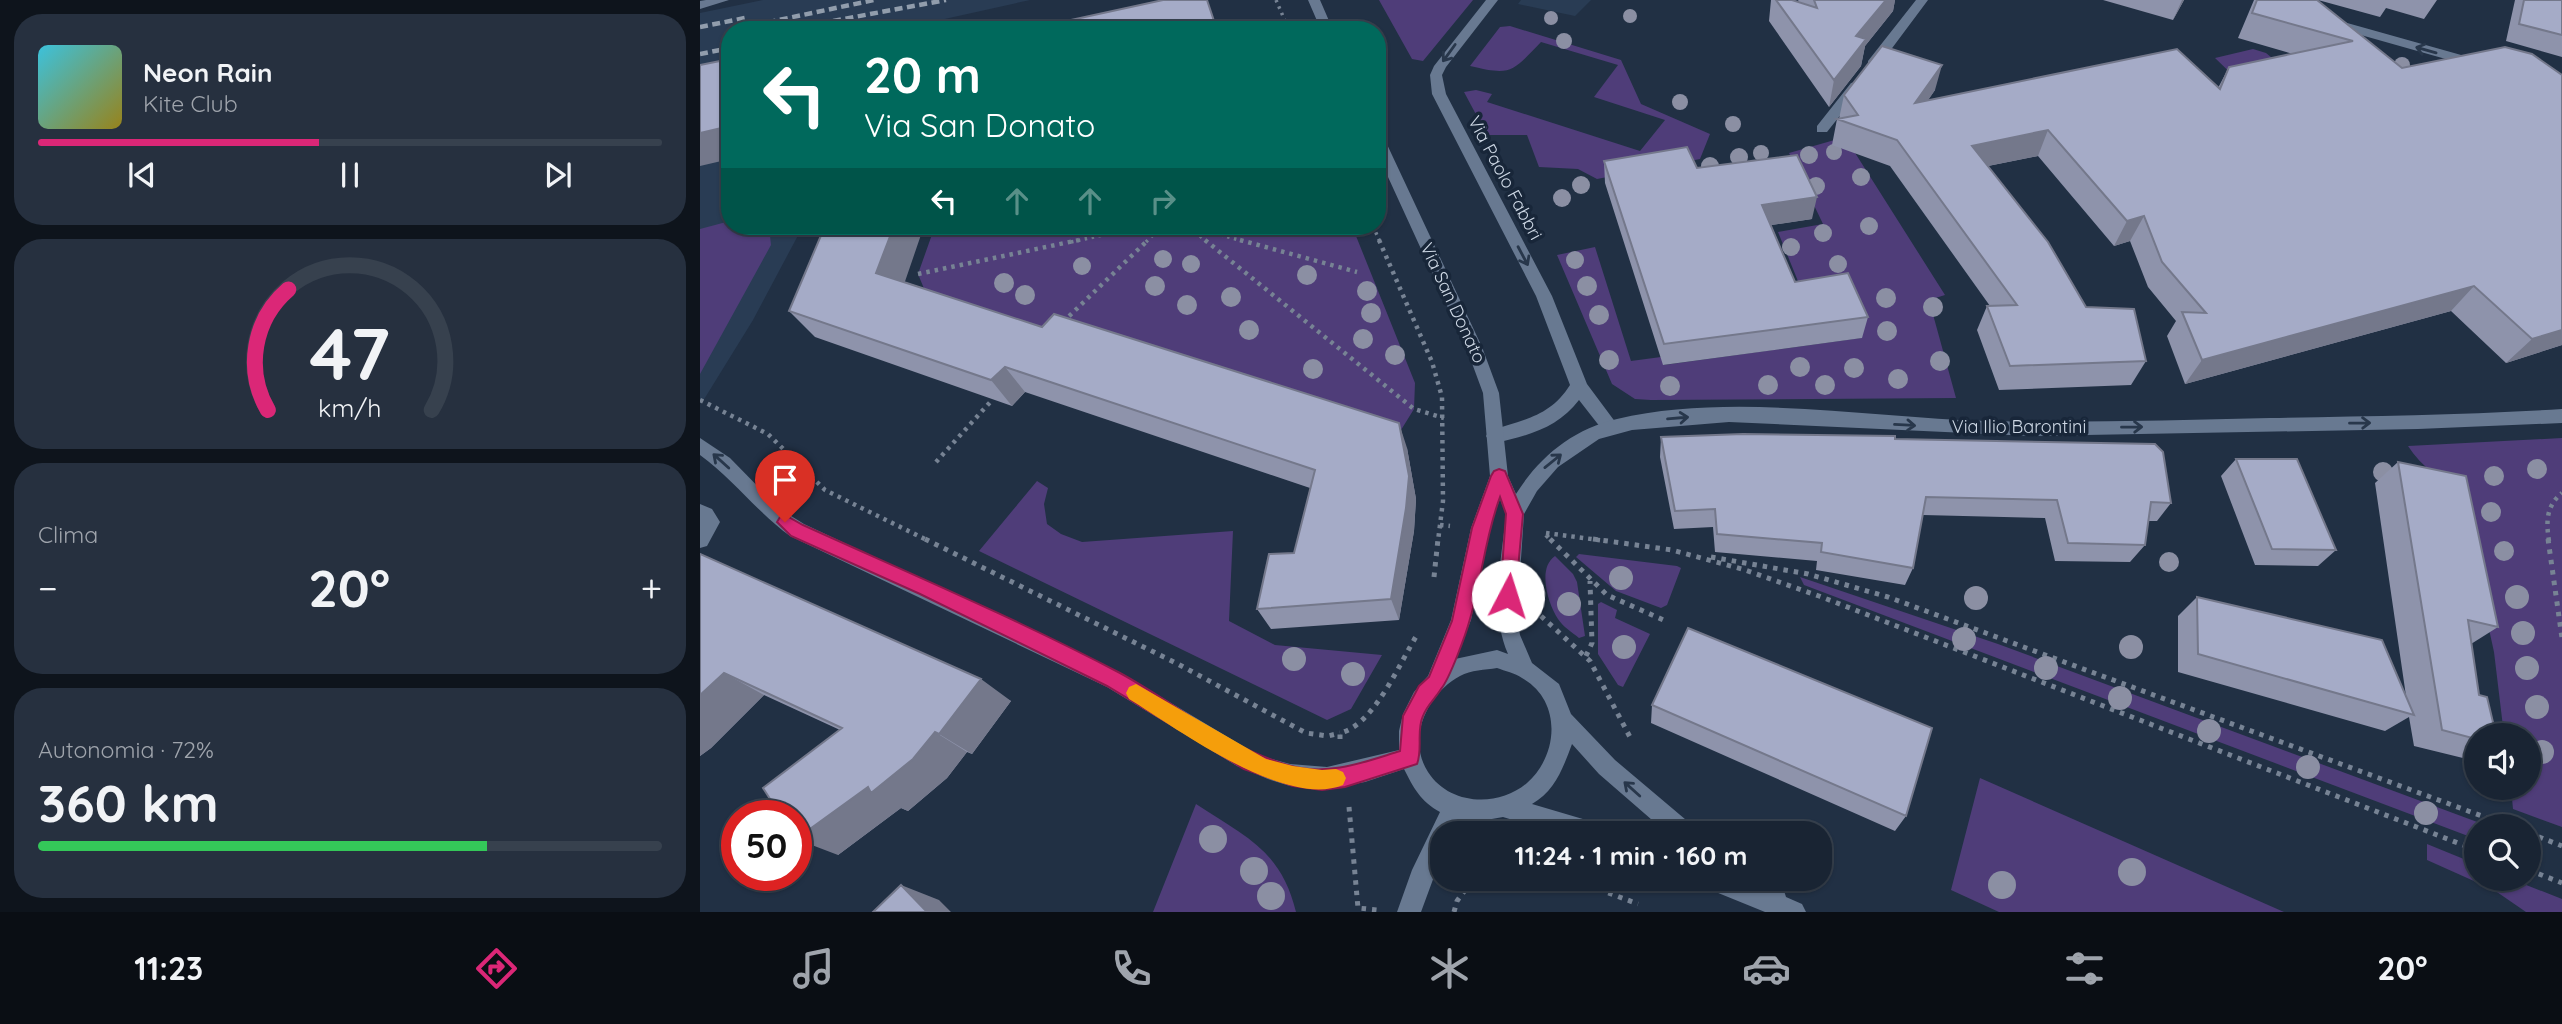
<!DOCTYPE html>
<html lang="it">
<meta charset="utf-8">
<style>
body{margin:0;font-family:Quicksand,sans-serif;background:#26303f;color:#f1f3f6;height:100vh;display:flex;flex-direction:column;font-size:26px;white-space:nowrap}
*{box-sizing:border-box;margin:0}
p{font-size:23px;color:#9fa4ac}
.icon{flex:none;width:38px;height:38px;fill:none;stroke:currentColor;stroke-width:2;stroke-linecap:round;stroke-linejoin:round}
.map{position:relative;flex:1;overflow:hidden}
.side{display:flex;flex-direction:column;gap:14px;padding:14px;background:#0e141c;width:700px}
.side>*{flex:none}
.top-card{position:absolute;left:21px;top:21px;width:665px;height:214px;border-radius:28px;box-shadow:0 2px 5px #0004,0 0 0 2px #37414e;background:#00695c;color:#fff;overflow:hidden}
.controls{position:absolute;left:1764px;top:723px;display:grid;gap:14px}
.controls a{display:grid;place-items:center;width:77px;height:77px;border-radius:50%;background:#192433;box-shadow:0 2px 5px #0004,0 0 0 2px #37414e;font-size:35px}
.speed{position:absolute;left:21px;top:800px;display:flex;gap:14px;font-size:35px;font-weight:700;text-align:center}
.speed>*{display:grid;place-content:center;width:91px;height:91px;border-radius:50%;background:#192433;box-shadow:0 2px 5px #0004,0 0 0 2px #37414e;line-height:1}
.speed .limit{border:10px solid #d22;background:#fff;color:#111}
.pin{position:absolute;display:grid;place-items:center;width:60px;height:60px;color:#fff;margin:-72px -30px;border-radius:50% 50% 50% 0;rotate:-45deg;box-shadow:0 0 7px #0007}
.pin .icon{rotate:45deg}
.me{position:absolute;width:77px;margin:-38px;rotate:5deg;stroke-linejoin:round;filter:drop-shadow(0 0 5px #0008)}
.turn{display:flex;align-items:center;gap:24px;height:147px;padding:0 28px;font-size:32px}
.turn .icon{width:91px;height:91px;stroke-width:2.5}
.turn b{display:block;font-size:49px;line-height:60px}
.lanes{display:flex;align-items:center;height:66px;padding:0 28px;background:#0003;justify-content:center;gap:35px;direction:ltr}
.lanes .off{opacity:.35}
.big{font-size:52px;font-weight:700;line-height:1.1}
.side .widget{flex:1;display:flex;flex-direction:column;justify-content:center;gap:10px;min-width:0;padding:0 24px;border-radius:28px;background:#26303f}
.side .dial{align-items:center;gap:0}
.dial svg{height:182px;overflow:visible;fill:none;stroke:#37414e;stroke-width:7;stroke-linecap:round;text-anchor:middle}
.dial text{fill:#f1f3f6;stroke:none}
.song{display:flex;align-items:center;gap:21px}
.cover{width:84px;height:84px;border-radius:10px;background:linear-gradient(135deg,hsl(190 70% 55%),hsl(50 70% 35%))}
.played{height:7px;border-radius:4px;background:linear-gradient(90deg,#db2777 45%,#37414e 45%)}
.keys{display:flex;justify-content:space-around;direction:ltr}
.heat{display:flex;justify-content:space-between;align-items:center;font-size:38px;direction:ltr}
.charge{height:10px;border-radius:5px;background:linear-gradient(90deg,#34c759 72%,#37414e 0)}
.trip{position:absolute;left:730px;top:821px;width:402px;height:70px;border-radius:28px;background:#192433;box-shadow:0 2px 5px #0004,0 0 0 2px #37414e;font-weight:700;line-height:70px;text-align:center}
.tabs{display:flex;height:112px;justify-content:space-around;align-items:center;background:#0a0e14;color:#9fa4ac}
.tabs .icon{width:49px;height:49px}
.tabs .selected{color:#db2777}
.tabs b{font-size:32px;color:#f1f3f6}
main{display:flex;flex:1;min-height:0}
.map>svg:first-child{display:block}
.built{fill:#293c54}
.green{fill:#4f3d79}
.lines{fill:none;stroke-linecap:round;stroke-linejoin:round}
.path-far2{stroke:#778394;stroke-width:3.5;stroke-dasharray:2.5 4.5;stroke-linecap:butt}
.path-far1{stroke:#778394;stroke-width:4.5;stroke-dasharray:3.5 5;stroke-linecap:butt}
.path{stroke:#778394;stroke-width:5;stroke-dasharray:4.5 6;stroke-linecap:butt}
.lane{fill:#687991;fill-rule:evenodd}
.street{fill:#687991;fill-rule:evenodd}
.secondary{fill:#687991;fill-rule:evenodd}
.rail{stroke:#919dac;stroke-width:4.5;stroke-dasharray:8 4.5;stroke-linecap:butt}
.tree{fill:#8b8fa3}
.wall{fill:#8e93ab}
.shaded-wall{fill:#74788b}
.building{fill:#a5abc7;stroke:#74788b;stroke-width:2}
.oneway{stroke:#28374b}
.route{fill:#db2777;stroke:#8e194d;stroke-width:2}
.slow{fill:#f59e0b}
.labels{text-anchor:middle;stroke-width:7;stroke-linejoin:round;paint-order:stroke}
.street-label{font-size:18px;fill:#ced8e5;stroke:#182639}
</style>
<main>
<section class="side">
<div class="widget">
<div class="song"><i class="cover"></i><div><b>Neon Rain</b><p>Kite Club</p></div></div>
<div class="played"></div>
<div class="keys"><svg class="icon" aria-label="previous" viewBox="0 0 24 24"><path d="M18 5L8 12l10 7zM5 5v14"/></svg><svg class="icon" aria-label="pause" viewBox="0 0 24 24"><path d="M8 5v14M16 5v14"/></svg><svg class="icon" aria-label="next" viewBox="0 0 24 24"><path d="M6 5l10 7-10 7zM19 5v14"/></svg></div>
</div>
<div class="widget dial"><svg viewBox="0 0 100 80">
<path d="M14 69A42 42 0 1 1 86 69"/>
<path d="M14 69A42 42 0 0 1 23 16" stroke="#db2777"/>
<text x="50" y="56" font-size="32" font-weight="700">47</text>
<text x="50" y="72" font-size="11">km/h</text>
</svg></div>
<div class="widget"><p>Clima</p>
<div class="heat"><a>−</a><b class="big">20°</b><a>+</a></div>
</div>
<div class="widget"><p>Autonomia · 72%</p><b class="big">360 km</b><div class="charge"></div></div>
</section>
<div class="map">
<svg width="1862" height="912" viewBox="0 0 1862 912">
<rect width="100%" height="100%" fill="#213044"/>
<path class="built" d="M63,0H330L195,30H30V62L0,69V13Z
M821,0H891L875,16L818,4Z
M30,91V226H103L53,320L3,401L0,400V98Z"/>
<path class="green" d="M679,0H773L723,61L712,59Z
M810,26L921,60L941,104L1010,134L1000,159L897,179L878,169L839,167L827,135H787L764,92L776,90L792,94L787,102L940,151L965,120L894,97L918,65L841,42C812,72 812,76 770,66L800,27Z
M1553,49L1566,53L1588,71L1544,86L1515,58Z
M1145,137L1245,295L1229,300L1256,398L951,400L935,399L912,384L857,255L895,247L931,361L961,357L964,365L1161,338L1102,291L1078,232L1123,224L1089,153Z
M30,221V226H69L71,245L0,374V229Z
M235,226H652L715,383L714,409L701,430L356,336L225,291L218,274Z
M1862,438V827L1813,809L1811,788H1829V735H1804L1794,652L1761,501C1745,481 1721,467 1708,446Z
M337,481L348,488L344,504L347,524L361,534L382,542L533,531L529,621L575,645L682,655L651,709L627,720L279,551Z
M879,554L977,566L981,568L967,605L961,608L916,591L876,557Z
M855,556L873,574L877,582L885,636L879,638C872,632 863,627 858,619C848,604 837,568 855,556Z
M1100,577L1298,644L1788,826H1776V839L1104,585Z
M901,602L917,610L915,618L950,634L923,687L918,685L898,654V604Z
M1280,778L1584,912H1299L1251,890Z
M496,804C546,837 581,850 596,912H453Z
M1727,844L1776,864V878L1811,879L1862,899V912H1826L1794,890L1727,860Z"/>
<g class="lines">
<path class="path-far2" d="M576,0L589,30
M673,226L680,242
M507,231L546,242
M500,236L507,242
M371,242L431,229
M446,242L458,230"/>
<path class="path-far1" d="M505,240L714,409L744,418
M540,240L657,272
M679,240L732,362L742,397L743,501L738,541
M218,274L379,240
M363,322L448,240
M0,400L68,434L125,490L229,541
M236,462L293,399
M740,525L750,526
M846,533L906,541
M846,535L852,541
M1849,541C1846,522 1846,506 1862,493"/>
<path class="path" d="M225,539L476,663L606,733L628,736L640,733
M850,539L907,595L968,622
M893,539L972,550L1042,569L1119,596L1776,850
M1848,539L1862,638
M1011,557L1108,574L1188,597L1809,826
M734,577L738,539
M841,616L890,661L931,739
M886,656L892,643L890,581
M640,739V733C674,725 699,664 717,635
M649,807L658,908L677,910
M1829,833L1862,846
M1829,870L1862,883
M869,878L938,904
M754,912L757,901L774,878"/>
<path class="lane" d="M1216,0H1228L1178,67H1168V61Z
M1156,82L1161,83V89L1127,132H1117V126L1151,83Z"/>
<path class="street" d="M6,0H29L0,9V1Z
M786,0H798L746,67L742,75L746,94L852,296L887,384L919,427L916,432H904L879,400C858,428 827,436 795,443L789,441L786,436L789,431C822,420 850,417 870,385L836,296L732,94L730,75L734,66Z
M1633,19L1779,60L1780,63L1774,67L1629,26L1627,23Z
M0,504L12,509L20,522L7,546L0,548Z"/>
<path class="secondary" d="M608,0H620L633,30H621Z
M677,134L684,138L782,347L799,393L808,476L816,494C839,457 873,429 917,419C1032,392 1171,418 1289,421C1383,423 1476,420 1570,418C1668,416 1765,415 1862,409V423L1718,429L1331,436L1029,422L932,430L899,439L858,467L837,491L824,514L817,618L820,635L832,663L859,684L871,714L915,760L992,825L995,833H967L899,774L872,744C863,768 855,791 832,804L893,822L901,825L904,833H855L803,817L775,822L759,819L752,833H742V855L721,912H697L712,870L740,812C721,802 713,787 704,769L665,782L627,789L590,786L568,779L537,766L407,687L90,536C57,512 33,479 0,455V438L30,458L80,509L104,524L421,673L551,751L568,758L590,764L627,767L699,750V731L703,714L714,692L728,676L751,620L771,528L790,476L783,393L766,347L677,153ZM800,499L806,514C802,559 789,611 808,654L797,650L755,659L771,620L789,528ZM797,668C805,671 815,673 822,678C862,700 859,755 827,783C798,808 749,805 728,772C706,738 728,693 760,676C771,670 785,670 797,668Z
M998,878C1021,878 1080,869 1086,897L1102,904L1106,912H1065L1001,886Z"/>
<path class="rail" d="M0,27L45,18
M31,30L174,0
M84,30L246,0
M0,54L30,48"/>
</g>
<g class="tree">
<circle cx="930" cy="16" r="7"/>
<circle cx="851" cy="18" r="7"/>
<circle cx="864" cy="41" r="8"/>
<circle cx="1702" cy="65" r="8"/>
<circle cx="980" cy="102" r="8"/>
<circle cx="1033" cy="124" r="8"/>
<circle cx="1134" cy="152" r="8"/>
<circle cx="1061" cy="153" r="8"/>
<circle cx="1109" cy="155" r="9"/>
<circle cx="1039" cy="157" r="9"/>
<circle cx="1010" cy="166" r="9"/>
<circle cx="1161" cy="177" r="9"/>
<circle cx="881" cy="185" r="9"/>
<circle cx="1116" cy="186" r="9"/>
<circle cx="862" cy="198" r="9"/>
<circle cx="1169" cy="226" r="9"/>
<circle cx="1123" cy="233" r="9"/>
<circle cx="1091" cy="247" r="9"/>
<circle cx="463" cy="259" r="9"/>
<circle cx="875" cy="260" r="9"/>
<circle cx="491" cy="264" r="9"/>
<circle cx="1138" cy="264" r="9"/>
<circle cx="382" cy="266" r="9"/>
<circle cx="607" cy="275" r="10"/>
<circle cx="304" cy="283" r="10"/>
<circle cx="455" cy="286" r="10"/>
<circle cx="887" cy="286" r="10"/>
<circle cx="667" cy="291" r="10"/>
<circle cx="325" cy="295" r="10"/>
<circle cx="531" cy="297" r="10"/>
<circle cx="1186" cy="298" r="10"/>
<circle cx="487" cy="305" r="10"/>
<circle cx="1233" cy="307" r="10"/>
<circle cx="671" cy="313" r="10"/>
<circle cx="899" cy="315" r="10"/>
<circle cx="549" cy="330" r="10"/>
<circle cx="1187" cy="331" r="10"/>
<circle cx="663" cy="339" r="10"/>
<circle cx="695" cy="355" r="10"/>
<circle cx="909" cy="360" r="10"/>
<circle cx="1240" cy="361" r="10"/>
<circle cx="1100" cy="367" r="10"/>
<circle cx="1154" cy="368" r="10"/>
<circle cx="613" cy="369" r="10"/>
<circle cx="1198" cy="379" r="10"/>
<circle cx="1068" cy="385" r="10"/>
<circle cx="1125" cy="385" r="10"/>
<circle cx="970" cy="386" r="10"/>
<circle cx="1837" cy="469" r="10"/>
<circle cx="1683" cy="472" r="10"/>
<circle cx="1794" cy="476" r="10"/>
<circle cx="1791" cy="512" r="10"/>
<circle cx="1804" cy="551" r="10"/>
<circle cx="1469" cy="562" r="10"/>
<circle cx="921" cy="578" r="12"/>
<circle cx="1817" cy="597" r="12"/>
<circle cx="1276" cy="598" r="12"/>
<circle cx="869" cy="604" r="12"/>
<circle cx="1823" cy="633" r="12"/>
<circle cx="1264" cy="639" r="12"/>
<circle cx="924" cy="647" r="12"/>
<circle cx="1431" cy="647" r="12"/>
<circle cx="594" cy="659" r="12"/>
<circle cx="1346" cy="668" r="12"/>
<circle cx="1827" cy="668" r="12"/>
<circle cx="653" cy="674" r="12"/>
<circle cx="1420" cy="698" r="12"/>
<circle cx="1837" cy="707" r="12"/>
<circle cx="1509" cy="731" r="12"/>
<circle cx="1842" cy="752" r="12"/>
<circle cx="1608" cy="767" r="12"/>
<circle cx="1726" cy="813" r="12"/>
<circle cx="513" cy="839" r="14"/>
<circle cx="554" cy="871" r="14"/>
<circle cx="1432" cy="872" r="14"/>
<circle cx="1302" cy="885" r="14"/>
<circle cx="571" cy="896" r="14"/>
</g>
<path class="wall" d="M1071,0H1092L1099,2L1098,0H1195L1193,11L1165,46L1161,66L1129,107L1069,21Z
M1403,0H1484L1473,20Z
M1554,0H1617L1702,68L1862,75V345L1806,363L1751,311L1485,384L1467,336L1476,321L1448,287L1430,241L1414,246L1338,156L1288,166L1386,307L1446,361L1431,385L1299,390L1277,330L1287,306H1290L1190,166L1132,145L1137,119H1139L1144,95L1235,90L1227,101L1518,88L1529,67L1593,54L1538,38Z
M1618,0H1737L1724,19L1686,8L1680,17Z
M1815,0H1862V57L1806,41Z
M904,161L997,168L1112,219L1071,225L1095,282L1168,317L1162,338L963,365L905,183Z
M205,282L707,448L716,499L714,531L699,620L571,629L557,609L594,553L610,488L325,392L312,406L115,337L89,311Z
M961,437L1195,439L1471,503L1457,521H1448L1445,545L1430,562L1355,561L1345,518L1223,515L1213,568L1205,585L1116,570L1117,561L1015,552L1013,527L974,529L960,457Z
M1536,459L1636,550L1618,566L1555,565L1521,476Z
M1698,462L1798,627L1771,644L1776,754L1767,759L1714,746L1709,717L1685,731L1478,672V616L1497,597L1706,696L1675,483Z
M0,554L311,701L272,754L267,752L247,778L208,811L201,808L138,855L140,730L64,695L11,748L0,756Z
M952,705L1206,816L1195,831L951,723Z"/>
<path class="shaded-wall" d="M1186,0H1195L1193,11L1165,46L1161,66L1129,107L1134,80L1156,36Z
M1482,0H1484L1473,20Z
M1242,65L1235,90L1209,129L1215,103Z
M30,126V159L0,166V133Z
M1348,130L1338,156L1263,171L1272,146Z
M1117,197L1112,219L1059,227L1062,205Z
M1444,216L1430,241L1414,246L1427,221Z
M194,226H224L199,299L176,273Z
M1774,286L1751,311L1485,384L1502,360Z
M1862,330V345L1806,363L1832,339Z
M305,367L325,392L312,406L291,380Z
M699,423L707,448L716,499L714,531L699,620L691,599Z
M24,673L64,695L11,748L0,756V695Z
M281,679L311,701L272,754L239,734Z
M235,732L267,752L247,778L208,811L201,808L138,855L96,839Z
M201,885L239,900L251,912H227Z"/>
<path class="building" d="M463,0H507L517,30H325Z
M1076,0H1092L1117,8L1114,0H1186L1156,36L1166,39L1134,80Z
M1557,0H1617L1702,68L1805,47L1832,54L1862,75V330L1832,339L1774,286L1502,360L1482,312L1506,313L1462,262L1444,216L1427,221L1348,130L1272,146L1348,242L1386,307L1434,309L1446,361L1310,366L1287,306L1317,305L1197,140L1137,119L1158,115L1144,95L1182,46L1242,65L1215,103L1477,49L1520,89L1529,67L1653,41L1552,13Z
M1824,0H1862V35L1819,24Z
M30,59V126L0,133V65Z
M987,147L997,168L1097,155L1117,197L1062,205L1095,282L1148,273L1168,317L964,344L904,161Z
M125,226H194L176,273L342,327L354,314L699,423L709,476L706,508L691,599L557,609L569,554L594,553L615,470L305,367L291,380L89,311Z
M1043,434L1195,436V439L1455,444L1463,452L1471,503L1451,502L1445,545L1368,543L1357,500L1226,497L1213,568L1121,552L1122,543L1017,534L1015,509L975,511L961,437Z
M1536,459H1597L1636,550L1572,549Z
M1698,462L1766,476L1798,627L1768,620L1779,695L1787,697L1796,735H1776V739L1742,730Z
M0,554L281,679L239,734L235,732L213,759L171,793L168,787L96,839V816H81L63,788L142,728L24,673L0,695Z
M1497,597L1682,640L1714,715L1498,654Z
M988,628L1232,728L1206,816L952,705Z
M201,885L227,912H173Z"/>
<defs><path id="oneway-shaft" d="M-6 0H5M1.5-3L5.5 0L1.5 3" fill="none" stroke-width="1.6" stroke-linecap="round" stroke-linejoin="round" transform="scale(1.75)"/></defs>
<g class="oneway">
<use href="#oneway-shaft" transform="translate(1726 50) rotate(-164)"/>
<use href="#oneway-shaft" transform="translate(749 53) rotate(126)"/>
<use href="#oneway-shaft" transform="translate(823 256) rotate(62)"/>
<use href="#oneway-shaft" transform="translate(978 418) rotate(-5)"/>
<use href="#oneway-shaft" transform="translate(1660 423) rotate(-1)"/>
<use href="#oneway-shaft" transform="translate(1205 425) rotate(3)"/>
<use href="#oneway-shaft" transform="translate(1432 427) rotate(-1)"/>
<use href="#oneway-shaft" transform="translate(21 461) rotate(-138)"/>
<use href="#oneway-shaft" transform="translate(853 461) rotate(-39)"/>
<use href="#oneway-shaft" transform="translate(932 789) rotate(-138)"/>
</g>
<path class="route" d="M799,469L805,471L823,514L815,602L808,604L802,602L800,596L806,514L800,497C785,537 782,578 770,619C766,634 750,678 741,689C735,699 727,705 723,716C716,731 723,749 717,764L645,787L622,790L593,786L544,769L407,686L220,594L91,536L77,522L80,517L85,515L103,525C209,573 317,619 420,673C477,704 528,749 591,766C630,776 664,762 700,751L703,716L719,686L729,677L752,621L772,528L791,476L794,471Z"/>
<path class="slow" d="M436,684L566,759L593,766L622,770L636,769L643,772L646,778L643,785C585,809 478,729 429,699L426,693L429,687Z"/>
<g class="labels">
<g class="street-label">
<text transform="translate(805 178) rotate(62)" y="6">Via Paolo Fabbri</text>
<text transform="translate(753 303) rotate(65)" y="6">Via San Donato</text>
<text x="1319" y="433">Via Ilio Barontini</text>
</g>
</g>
</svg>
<div class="controls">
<a><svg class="icon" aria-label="sound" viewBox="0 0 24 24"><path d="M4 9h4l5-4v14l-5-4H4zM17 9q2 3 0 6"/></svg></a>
<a><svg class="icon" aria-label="search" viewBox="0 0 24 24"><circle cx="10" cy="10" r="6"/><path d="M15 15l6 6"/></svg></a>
</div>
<div class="speed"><div class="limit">50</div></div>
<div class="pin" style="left:85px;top:522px;background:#d93025"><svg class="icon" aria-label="arrive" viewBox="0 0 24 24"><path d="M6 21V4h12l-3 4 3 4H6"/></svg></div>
<svg class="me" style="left:808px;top:596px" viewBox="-20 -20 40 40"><circle r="19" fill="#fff"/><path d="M0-13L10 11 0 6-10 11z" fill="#db2777"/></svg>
<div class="trip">11:24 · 1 min · 160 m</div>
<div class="top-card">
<div class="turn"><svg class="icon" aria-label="left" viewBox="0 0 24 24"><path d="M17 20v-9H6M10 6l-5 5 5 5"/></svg><div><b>20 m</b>Via San Donato</div></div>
<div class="lanes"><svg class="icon" aria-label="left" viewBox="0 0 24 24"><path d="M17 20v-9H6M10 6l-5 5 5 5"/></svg><svg class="icon off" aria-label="ahead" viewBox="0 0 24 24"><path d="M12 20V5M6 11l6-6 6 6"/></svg><svg class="icon off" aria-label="ahead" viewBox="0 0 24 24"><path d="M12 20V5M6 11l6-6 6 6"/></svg><svg class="icon off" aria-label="right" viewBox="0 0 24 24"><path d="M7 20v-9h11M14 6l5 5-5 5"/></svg></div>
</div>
</div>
</main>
<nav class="tabs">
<b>11:23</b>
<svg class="icon selected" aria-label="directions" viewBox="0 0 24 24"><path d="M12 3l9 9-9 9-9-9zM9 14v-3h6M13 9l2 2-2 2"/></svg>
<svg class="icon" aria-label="music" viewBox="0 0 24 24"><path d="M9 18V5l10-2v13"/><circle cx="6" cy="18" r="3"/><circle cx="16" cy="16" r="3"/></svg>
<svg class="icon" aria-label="phone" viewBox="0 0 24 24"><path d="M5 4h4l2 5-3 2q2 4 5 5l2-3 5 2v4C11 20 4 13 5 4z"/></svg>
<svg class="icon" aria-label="climate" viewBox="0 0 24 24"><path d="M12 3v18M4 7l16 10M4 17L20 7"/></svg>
<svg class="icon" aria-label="car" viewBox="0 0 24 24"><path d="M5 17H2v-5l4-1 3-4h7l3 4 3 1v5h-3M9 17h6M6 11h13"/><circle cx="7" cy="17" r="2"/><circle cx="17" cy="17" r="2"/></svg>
<svg class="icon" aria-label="filters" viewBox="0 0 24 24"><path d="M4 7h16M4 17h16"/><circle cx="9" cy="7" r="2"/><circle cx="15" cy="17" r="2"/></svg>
<b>20°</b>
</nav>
